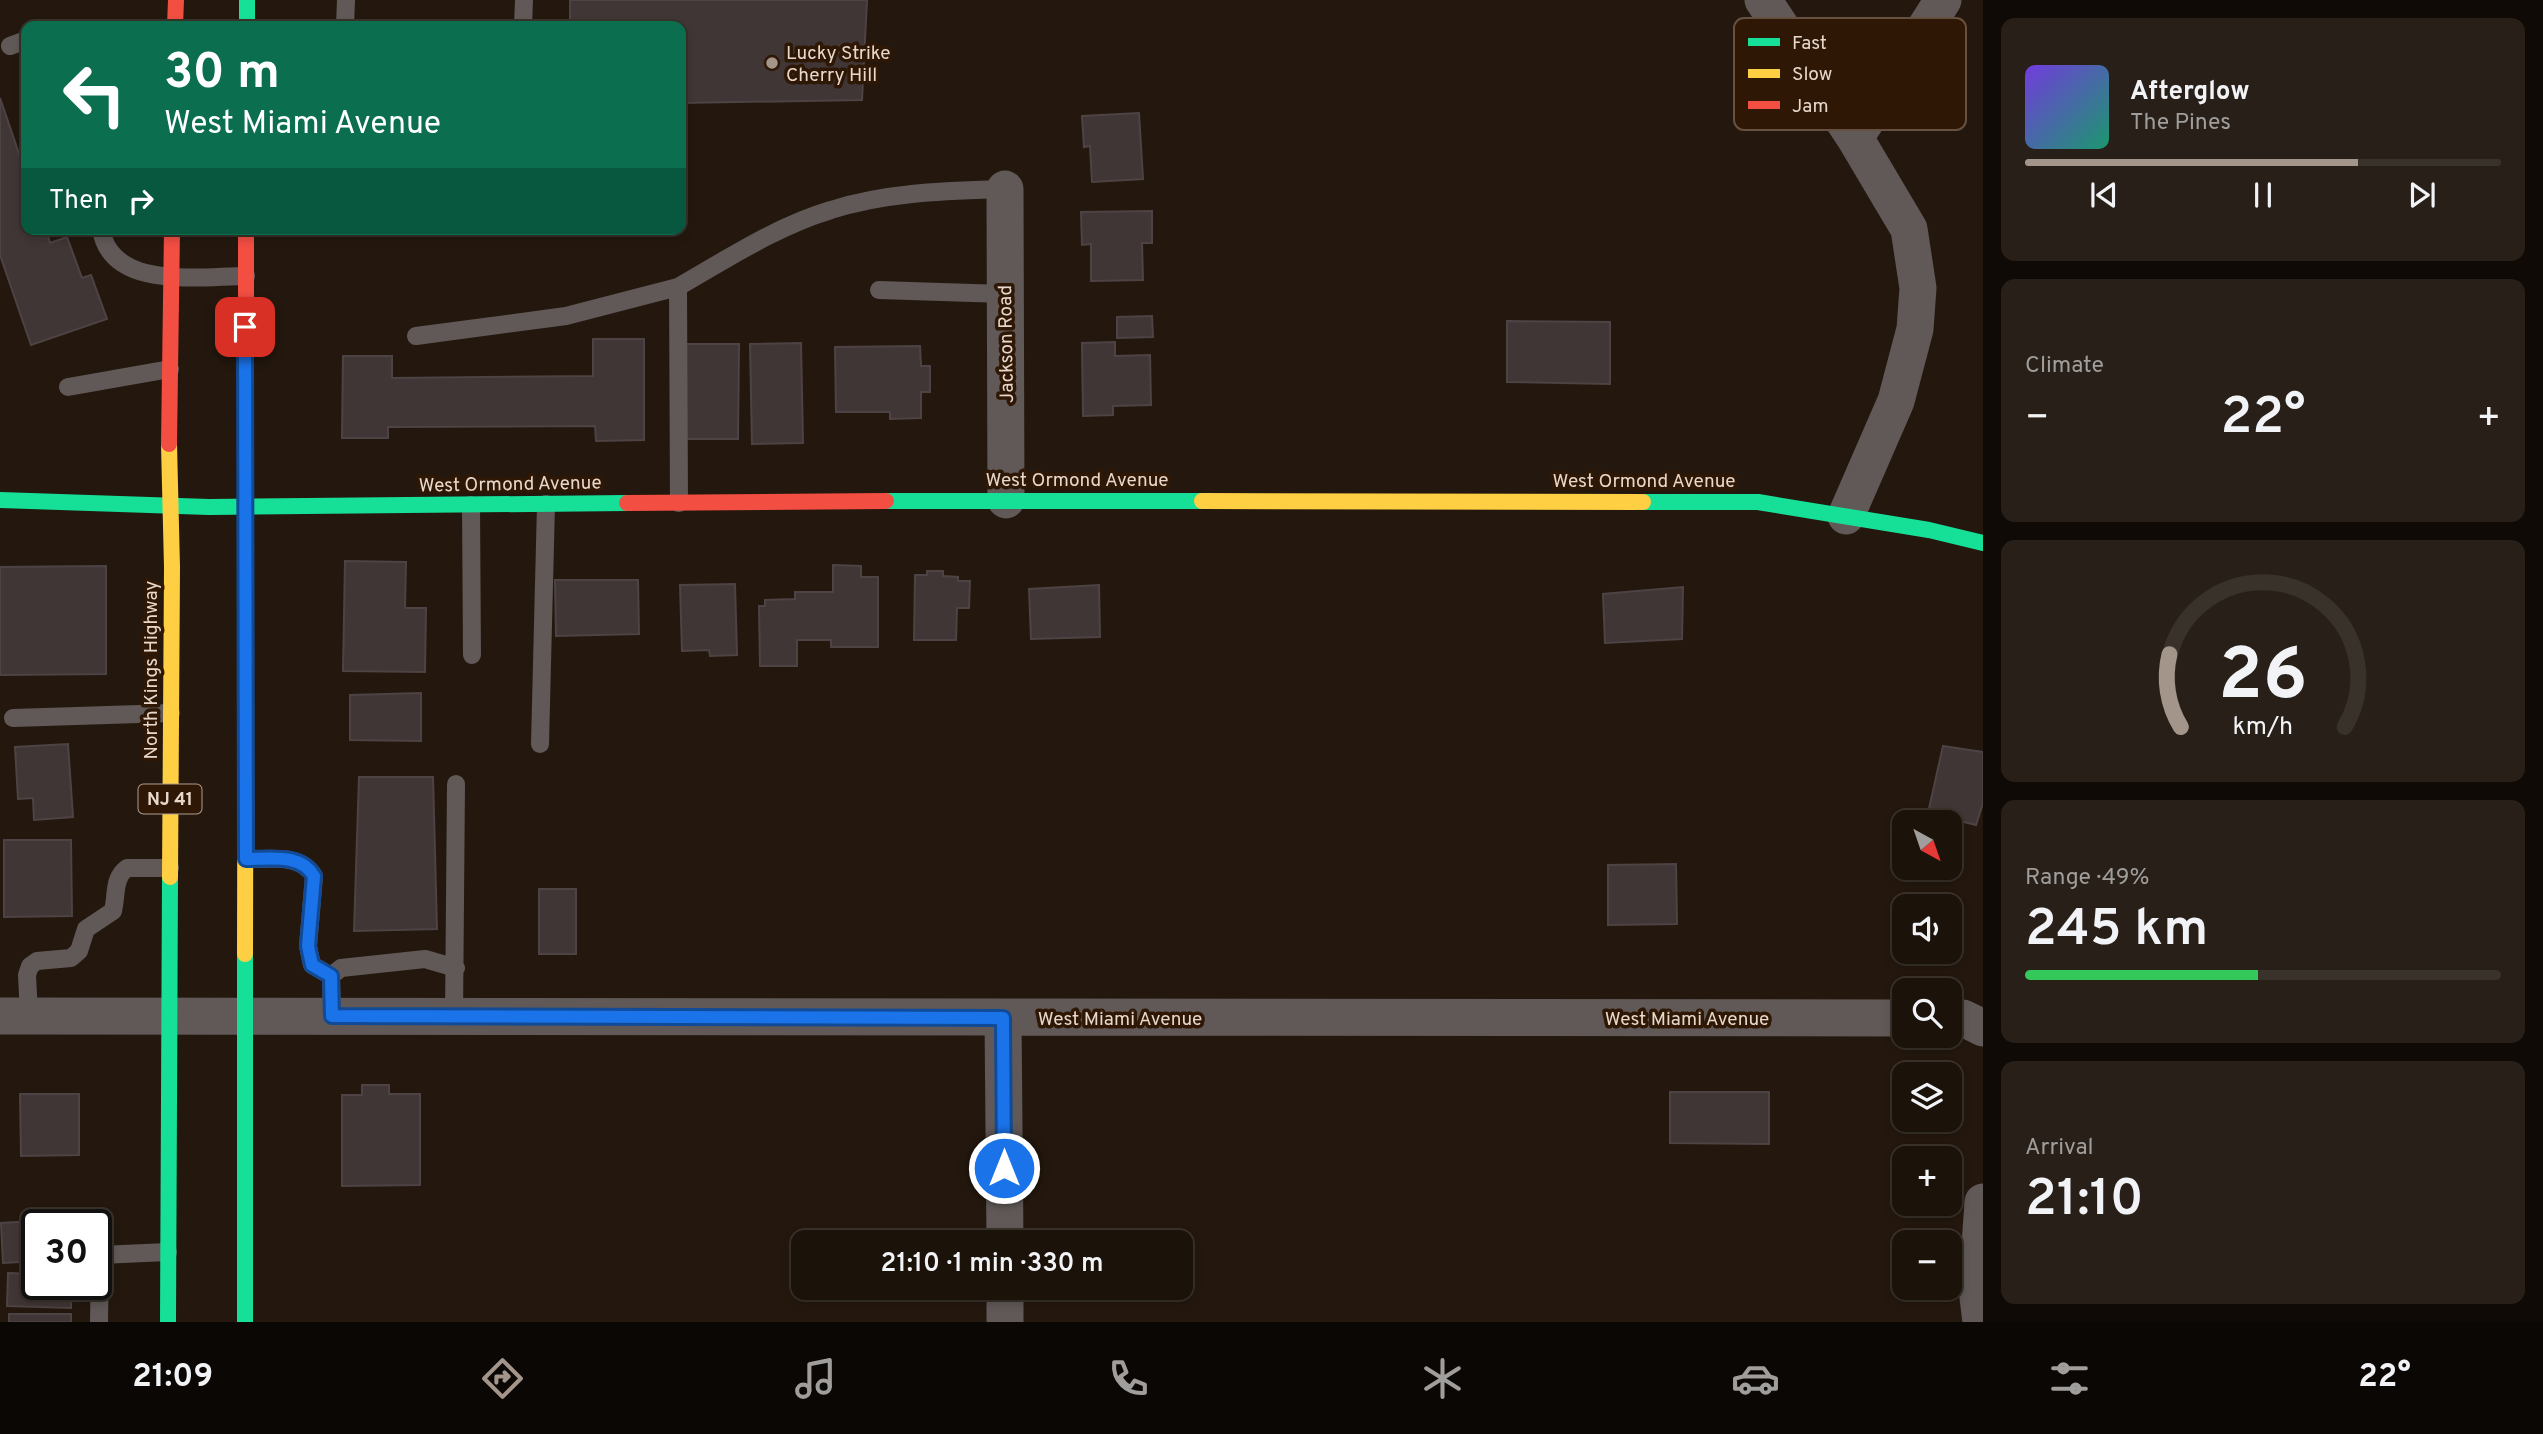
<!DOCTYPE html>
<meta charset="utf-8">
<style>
body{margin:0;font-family:Overpass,sans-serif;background:#282018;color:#f1f3f6;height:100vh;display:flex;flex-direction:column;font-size:26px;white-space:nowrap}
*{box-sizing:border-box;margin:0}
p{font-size:23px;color:#a09e9c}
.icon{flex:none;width:38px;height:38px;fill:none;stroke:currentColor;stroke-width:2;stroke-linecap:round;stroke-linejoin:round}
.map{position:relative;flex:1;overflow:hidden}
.drawer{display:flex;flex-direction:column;gap:18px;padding:18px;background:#0f0a06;width:560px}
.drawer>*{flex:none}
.hud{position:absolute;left:21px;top:21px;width:665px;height:214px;border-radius:14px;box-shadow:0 4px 10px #0003,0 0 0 2px #39322b;background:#0b6e4f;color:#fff;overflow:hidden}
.needle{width:46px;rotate:140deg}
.tools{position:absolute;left:1892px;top:810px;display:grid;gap:14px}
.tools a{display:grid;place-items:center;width:70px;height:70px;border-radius:14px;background:#1b120a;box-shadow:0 4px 10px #0003,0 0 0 2px #39322b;font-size:35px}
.speed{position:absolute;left:21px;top:1209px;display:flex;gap:14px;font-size:35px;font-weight:700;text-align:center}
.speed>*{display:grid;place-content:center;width:91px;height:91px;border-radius:50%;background:#1b120a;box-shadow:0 4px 10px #0003,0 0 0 2px #39322b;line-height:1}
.speed .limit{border:4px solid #111;border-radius:10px;background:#fff;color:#111}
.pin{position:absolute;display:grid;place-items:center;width:60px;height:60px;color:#fff;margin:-30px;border-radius:14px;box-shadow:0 4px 10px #0006}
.me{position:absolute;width:77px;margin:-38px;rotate:0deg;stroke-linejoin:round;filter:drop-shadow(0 0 5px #0008)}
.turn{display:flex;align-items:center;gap:24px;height:147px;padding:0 28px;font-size:32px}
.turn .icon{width:91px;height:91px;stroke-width:2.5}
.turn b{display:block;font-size:49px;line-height:60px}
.then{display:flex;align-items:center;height:66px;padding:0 28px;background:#0003;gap:14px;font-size:26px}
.big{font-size:52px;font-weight:600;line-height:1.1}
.drawer .widget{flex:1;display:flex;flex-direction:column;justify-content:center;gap:10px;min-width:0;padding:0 24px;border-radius:14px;background:#282018}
.drawer .dial{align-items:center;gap:0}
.dial svg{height:182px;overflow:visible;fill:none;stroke:#39322b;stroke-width:7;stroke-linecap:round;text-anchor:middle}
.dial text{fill:#f1f3f6;stroke:none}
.song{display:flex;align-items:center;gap:21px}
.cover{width:84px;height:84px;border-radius:10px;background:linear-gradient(135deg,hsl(260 70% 55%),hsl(160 70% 35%))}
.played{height:7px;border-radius:4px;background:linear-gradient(90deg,#a3958a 70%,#39322b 70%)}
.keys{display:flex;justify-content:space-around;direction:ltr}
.heat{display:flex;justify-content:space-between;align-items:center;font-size:38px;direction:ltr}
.charge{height:10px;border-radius:5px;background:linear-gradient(90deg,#34c759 49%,#39322b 0)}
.trip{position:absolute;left:791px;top:1230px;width:402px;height:70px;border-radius:14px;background:#1b120a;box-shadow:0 4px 10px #0003,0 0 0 2px #39322b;font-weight:600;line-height:70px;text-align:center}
.dock{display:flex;height:112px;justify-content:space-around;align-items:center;background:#0b0704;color:#a09e9c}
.dock .icon{width:49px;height:49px}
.dock .active{color:#a3958a}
.dock b{font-size:32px;color:#f1f3f6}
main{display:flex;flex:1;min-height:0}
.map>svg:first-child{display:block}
.building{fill:#403635;stroke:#4e4344;stroke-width:2}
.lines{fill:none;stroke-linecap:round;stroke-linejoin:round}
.lane{stroke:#605957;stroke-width:18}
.street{stroke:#605957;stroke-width:37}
.fast{stroke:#16e098;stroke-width:16}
.slow{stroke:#ffcf43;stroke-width:16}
.jam{stroke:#f24e42;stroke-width:16}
.route-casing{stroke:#114b97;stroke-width:18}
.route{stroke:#1a73e8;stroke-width:12}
.poi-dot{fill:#a3958a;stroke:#2e1704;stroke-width:2.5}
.labels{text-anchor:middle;stroke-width:7;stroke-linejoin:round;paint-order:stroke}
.shield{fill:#2e1704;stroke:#b09e90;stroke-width:2}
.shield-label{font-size:18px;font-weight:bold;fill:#e8d8cc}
.poi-label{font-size:19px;fill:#e8d8cc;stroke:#2e1704;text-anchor:start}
.street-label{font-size:19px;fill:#e8d8cc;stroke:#2e1704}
.key{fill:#2e1704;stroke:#665140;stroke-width:2}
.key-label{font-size:19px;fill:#e8d8cc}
</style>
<main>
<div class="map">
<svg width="1983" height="1322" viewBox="0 0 1983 1322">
<rect width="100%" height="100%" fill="#24180e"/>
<path class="building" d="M570,0H867L862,100L681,103V26H570Z
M0,98L26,174V229H46L50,243L67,237L82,278L91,275L107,319L31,345L0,255Z
M1139,113L1143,179L1092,182L1090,146L1084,147L1082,116Z
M1152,211V243H1142L1143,280L1091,281V244L1082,245L1081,212Z
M1152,316L1153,337L1117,338V317Z
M1507,321L1610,322V384L1507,382Z
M593,339H644V440L596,441L595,426L388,427V438H342L343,356H392V378L593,376Z
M1115,342V356L1150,355L1151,405L1113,406V415L1083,416L1082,343Z
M801,343L803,443L752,444L750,344Z
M686,344H739L738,439H686Z
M920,346L921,366H930V392H921V418L890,419V412H836L835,347Z
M345,561L406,562L405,608H426L425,672L343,671Z
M833,565L861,566V577H878V647H831V640H797V666H760L759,606H765V600L795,599V592H833Z
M106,566V674L0,675V567Z
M927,571H943V576L958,577V581H970L969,608H957L956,640H914L915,575H927Z
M555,580H638L639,634L556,636Z
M735,584L737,655L710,656L709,650L682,651L680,585Z
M1099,585L1100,637L1031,639L1029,589Z
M1683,587L1682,639L1605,643L1603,594Z
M421,693V741L350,740V695Z
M68,744L73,817L34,820L33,798L18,799L15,747Z
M1943,746L1983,752V803L1976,825L1928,813Z
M359,777H433L437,929L354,931Z
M4,840H71L72,916L4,917Z
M1676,864L1677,924L1608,925V865Z
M539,889H576V954H539Z
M362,1085H389V1094H420V1185L342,1186V1095H362Z
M1670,1092H1769V1144L1670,1143Z
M20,1094H79V1155L21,1156Z
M67,1219V1225H37V1261L3,1263L1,1223Z
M8,1273L37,1274V1284H72L71,1308L7,1306Z
M9,1314H71V1322H9Z"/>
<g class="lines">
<path class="lane" d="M345,26L346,0
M523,26L524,0
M10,46L26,40
M101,229C111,291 200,276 246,276
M678,287C727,259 777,226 831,210C887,192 947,191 1005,189
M879,290L1004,294
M416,336L566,316L678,287L679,503
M68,387L170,369
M471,505L472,655
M13,718L171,713
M540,744L546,504
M246,859C271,860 300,853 314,876L308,946L312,965L331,976
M29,1016L27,975L30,966L37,961L71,958L79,951L86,929L113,911C117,895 113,878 127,868H170
M332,1016L331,976L341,968L425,959L456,968
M454,1017L456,784
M99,1322L100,1255L168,1252"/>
<path class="street" d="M1763,0L1855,138L1909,229L1918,288L1915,329L1896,401L1846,516
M1855,138L1943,0
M1005,189L1006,500
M0,1016L1904,1018
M1003,1018L1005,1242
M1950,1018H1963L1983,1028
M1005,1288V1322
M1981,1322L1977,1289L1983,1202"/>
<path class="fast" d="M247,0V26
M0,500L209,507L627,503
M886,501H1202
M1643,502H1758L1929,530L1983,543
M168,1322L170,877
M245,1322V954"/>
<path class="slow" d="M169,444L172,567L170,877
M1202,501L1643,502
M245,954L246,483"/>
<path class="jam" d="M175,26L176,0
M169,444L172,229
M246,483V229
M627,503L886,501"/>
</g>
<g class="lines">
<g class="route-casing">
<path id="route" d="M245,327L246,859C271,859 300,853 314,876L308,946L312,965L331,976L332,1016L1003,1018L1004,1168"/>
</g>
<use href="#route" class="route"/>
</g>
<circle class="poi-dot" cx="772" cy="63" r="7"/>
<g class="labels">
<rect class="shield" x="138.5" y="784.5" width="63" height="29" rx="5"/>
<g class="shield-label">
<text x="170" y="805">NJ 41</text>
</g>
<g class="poi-label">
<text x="786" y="59">Lucky Strike<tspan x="786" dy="22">Cherry Hill</tspan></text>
</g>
<g class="street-label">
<text transform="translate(1005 344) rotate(-91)" y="7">Jackson Road</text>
<text x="1077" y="486">West Ormond Avenue</text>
<text x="1644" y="487">West Ormond Avenue</text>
<text transform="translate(510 483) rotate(-1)" y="7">West Ormond Avenue</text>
<text transform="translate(150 670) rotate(-90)" y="7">North Kings Highway</text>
<text x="1120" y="1025">West Miami Avenue</text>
<text x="1687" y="1025">West Miami Avenue</text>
</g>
</g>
<rect x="1734" y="18" width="232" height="112" rx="10" class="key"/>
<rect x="1748" y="38" width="32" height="8" fill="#16e098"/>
<rect x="1748" y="69" width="32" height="9" fill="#ffcf43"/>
<rect x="1748" y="101" width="32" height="8" fill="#f24e42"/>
<g class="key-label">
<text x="1792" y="49">Fast</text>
<text x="1792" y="80">Slow</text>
<text x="1792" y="112">Jam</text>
</g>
</svg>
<div class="tools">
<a><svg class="needle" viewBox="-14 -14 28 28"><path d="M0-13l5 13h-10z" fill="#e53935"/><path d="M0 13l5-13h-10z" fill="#a09e9c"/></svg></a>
<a><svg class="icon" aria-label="sound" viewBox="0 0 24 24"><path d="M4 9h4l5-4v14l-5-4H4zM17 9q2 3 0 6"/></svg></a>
<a><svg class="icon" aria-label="search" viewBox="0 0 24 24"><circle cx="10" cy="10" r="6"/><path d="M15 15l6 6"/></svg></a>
<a><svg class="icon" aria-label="layers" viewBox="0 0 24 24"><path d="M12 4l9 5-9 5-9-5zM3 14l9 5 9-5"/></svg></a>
<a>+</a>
<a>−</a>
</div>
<div class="speed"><div class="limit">30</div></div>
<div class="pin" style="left:245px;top:327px;background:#d93025"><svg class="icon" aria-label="arrive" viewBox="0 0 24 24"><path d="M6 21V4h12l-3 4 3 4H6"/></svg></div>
<svg class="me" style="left:1004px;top:1168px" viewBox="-20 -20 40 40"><circle r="17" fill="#1a73e8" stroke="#fff" stroke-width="3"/><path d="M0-11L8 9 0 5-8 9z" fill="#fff"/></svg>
<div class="trip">21:10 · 1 min · 330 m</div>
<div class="hud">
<div class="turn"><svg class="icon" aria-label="left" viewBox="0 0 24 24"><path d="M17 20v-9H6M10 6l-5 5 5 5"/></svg><div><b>30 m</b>West Miami Avenue</div></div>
<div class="then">Then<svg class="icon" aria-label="right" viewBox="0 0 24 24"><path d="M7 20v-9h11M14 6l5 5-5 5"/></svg></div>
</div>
</div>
<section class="drawer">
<div class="widget">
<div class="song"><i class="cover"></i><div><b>Afterglow</b><p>The Pines</p></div></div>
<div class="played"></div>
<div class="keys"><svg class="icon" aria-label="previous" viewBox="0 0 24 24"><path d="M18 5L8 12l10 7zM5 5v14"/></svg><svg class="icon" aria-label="pause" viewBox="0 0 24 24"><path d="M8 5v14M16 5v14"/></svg><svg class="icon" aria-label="next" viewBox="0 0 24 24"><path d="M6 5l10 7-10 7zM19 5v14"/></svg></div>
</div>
<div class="widget"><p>Climate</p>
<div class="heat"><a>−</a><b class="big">22°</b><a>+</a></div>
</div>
<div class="widget dial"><svg viewBox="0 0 100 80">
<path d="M14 69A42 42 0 1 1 86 69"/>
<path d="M14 69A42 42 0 0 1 9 37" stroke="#a3958a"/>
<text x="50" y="56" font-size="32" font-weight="700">26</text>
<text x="50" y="72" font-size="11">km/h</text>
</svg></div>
<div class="widget"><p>Range · 49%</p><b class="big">245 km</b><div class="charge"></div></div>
<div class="widget"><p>Arrival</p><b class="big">21:10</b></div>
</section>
</main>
<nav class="dock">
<b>21:09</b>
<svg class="icon active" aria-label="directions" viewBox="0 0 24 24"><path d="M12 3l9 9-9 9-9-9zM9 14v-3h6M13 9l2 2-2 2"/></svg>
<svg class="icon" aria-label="music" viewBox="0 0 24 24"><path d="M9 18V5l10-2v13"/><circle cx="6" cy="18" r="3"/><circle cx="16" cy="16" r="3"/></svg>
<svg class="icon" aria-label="phone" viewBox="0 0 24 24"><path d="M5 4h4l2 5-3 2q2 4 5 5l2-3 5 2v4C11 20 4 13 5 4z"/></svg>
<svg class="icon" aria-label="climate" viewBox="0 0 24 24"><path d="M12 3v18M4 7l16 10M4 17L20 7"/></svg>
<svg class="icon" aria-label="car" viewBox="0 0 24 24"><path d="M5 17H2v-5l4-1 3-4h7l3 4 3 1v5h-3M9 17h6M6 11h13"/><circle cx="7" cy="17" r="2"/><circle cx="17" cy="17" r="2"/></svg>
<svg class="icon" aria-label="filters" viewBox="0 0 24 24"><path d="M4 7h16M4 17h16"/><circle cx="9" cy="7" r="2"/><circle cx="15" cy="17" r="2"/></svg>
<b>22°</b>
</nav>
